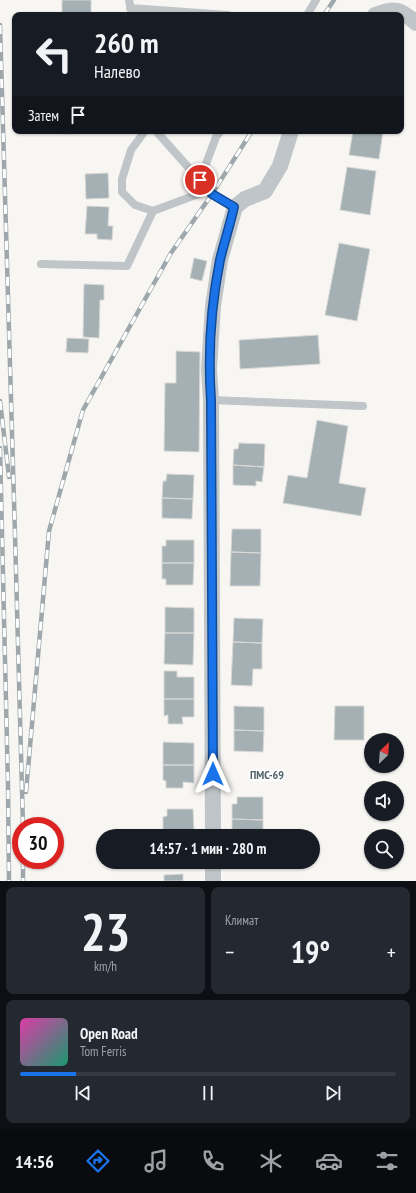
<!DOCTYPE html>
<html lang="ru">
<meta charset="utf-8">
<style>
body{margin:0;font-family:"PT Sans Narrow",sans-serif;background:#242831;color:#f1f3f6;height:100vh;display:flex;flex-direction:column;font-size:15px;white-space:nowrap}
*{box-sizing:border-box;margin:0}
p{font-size:13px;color:#9ea1a6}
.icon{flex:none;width:22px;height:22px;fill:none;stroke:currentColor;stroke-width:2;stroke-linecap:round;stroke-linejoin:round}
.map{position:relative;height:881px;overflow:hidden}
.panel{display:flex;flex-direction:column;gap:6px;padding:6px;background:#0d0f14;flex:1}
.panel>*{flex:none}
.top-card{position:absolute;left:12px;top:12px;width:392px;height:122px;border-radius:8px;box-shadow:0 1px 3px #0004;background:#171b24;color:#f1f3f6;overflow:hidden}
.needle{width:26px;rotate:25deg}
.fabs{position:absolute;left:364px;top:733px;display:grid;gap:8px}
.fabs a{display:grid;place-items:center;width:40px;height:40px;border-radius:50%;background:#171b24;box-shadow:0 1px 3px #0004;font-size:20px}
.speed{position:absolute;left:12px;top:817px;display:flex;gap:8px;font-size:20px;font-weight:700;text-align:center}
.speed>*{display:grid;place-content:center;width:52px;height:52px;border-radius:50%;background:#171b24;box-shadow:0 1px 3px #0004;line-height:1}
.speed .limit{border:6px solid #d22;background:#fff;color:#111}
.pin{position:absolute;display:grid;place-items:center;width:34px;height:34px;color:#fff;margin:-17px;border:2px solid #fff;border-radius:50%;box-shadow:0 1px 4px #0007}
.me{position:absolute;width:44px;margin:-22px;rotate:0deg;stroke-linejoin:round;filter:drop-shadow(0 0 3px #0008)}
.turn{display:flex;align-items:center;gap:14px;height:84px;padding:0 16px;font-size:18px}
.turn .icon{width:52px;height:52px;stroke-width:2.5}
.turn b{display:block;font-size:28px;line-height:34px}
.then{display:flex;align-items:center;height:38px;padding:0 16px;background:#0003;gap:8px;font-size:15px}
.big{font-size:30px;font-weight:600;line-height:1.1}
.panel .card{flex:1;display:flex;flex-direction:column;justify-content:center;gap:6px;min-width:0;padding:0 14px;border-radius:8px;background:#242831}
.panel .dial{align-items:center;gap:0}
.dial b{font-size:52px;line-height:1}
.song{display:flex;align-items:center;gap:12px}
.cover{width:48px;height:48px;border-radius:6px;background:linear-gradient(135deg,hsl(320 70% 55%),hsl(160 70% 35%))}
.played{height:4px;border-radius:2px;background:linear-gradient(90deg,#1a73e8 15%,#363941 15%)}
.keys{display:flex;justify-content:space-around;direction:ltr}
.heat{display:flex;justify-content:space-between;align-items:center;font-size:22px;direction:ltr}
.panel .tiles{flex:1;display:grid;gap:6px;grid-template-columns:1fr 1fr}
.card:last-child{grid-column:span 2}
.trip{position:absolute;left:96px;top:829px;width:224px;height:40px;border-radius:20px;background:#171b24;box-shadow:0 1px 3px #0004;font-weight:600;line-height:40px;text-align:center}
.dock{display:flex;height:64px;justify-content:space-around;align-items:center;background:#090b0e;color:#9ea1a6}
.dock .icon{width:28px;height:28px}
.dock .selected{color:#1a73e8}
.dock b{font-size:18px;color:#f1f3f6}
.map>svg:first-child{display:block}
.building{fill:#a4b0b3;stroke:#d8d8d6}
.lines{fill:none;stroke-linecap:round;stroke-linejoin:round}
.service{stroke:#bfc5c8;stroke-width:8}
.minor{stroke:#bfc5c8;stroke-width:16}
.rail-casing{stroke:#9ea8ac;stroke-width:4.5}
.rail{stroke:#fff;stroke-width:3;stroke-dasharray:9;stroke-linecap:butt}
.route-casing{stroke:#114b97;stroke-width:10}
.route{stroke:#1a73e8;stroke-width:7}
.labels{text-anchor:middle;stroke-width:4;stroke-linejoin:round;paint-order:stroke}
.neighbourhood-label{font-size:12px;font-weight:bold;fill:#53646a;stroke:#fff}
</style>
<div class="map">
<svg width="416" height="881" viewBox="0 0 416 881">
<rect width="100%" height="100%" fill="#f7f6f3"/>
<path class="building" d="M62,0H91V15H62Z
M63,131H91V133L63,134Z
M353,131H383L379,159L349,155Z
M347,167L376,171L370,215L340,210Z
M108,173L109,198L86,199L85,174Z
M87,206L109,207L108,226H113L112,240L97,239V234H85Z
M339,243L370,249L357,321L325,315Z
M194,258L207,261L202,281L190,278Z
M84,284L104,285V300H100L99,338L83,337Z
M318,335L320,364L240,369L239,340Z
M67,338L89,339L88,353L66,352Z
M176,351L200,352L199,452L164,451L165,383H176Z
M317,420L348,426L339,483L366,488L361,516L283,503L288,475L307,478Z
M239,443L265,444L264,467L233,465L234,449H238Z
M233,465L264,467L262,482L256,481V486L233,485Z
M167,474L194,475L193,499L162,498L163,481H166Z
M162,498L193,499L192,519L162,518Z
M232,529H261V553L231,552Z
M166,540H194V563H162V546H166Z
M231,552L261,553L260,586H230Z
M162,563H194L193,585H166V579H162Z
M165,607L194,608V633H165Z
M234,618L263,619L262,643L233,642Z
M165,633H194L193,665L164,664Z
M233,642L262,643V669H253L252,686L231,685Z
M164,671H177V677H194V699H164Z
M164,699H194V717H182L183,724H168V715L164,716Z
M234,706L264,707V731L234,730Z
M335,706H364V740H334Z
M234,730L264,731L263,752L234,751Z
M163,742L194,743V765H163Z
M163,765H194V783L183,782V788H166V781L163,780Z
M237,797H263V820L232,819V804H237Z
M167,809H193L194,832H163V817L167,816Z
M232,819L263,820V836H232Z
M163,832H194V836H163Z
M183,874V881H164V875Z"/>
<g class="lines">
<path class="service" d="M129,0L132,15
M130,8L228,15
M307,15L316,0
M145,131L131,150L122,179V192L135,205L153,211
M156,131L212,194L235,207
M200,180L216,137L221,131
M41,264L127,266L153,211L209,190
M211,400L363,406"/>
<path class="minor" d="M375,15C395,7 400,9 416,23
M213,836L211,400L209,369L213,306L220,260L235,207L245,199L265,191L280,166L291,131
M213,862V881"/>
<g class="rail-casing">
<path id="rail" d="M324,15L334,0
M0,25L15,535L23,826
M0,401L9,477
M0,448L8,786L9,881
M26,792L49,531L83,410L171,253L212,194L252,131
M23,860V881"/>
</g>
<use href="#rail" class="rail"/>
</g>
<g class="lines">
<g class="route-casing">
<path id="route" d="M200,180L212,194L234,207C230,225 224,243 220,260C211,305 208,356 211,400L213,774"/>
</g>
<use href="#route" class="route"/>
</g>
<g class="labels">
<g class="neighbourhood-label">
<text x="267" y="779">ПМС-69</text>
</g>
</g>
</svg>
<div class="fabs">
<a><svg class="needle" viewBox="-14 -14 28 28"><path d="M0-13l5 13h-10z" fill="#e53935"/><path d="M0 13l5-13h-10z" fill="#9ea1a6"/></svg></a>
<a><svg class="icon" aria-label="sound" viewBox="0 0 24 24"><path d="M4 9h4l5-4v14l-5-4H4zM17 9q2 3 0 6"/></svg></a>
<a><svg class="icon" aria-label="search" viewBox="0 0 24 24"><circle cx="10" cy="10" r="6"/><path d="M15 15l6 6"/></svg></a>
</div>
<div class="speed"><div class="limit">30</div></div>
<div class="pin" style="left:200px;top:180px;background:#d93025"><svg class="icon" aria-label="arrive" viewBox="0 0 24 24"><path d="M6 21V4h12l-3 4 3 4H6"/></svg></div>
<svg class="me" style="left:213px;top:774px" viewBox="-20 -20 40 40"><path d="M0-17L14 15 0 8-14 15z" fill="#1a73e8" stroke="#fff" stroke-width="4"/></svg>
<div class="trip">14:57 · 1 мин · 280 m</div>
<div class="top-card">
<div class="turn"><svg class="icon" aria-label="left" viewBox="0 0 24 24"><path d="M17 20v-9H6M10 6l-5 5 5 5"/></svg><div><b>260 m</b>Налево</div></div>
<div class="then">Затем<svg class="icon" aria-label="arrive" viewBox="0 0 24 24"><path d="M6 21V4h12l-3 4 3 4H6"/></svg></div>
</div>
</div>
<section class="panel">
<div class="tiles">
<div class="card dial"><b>23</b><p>km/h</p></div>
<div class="card"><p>Климат</p>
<div class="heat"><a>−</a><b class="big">19°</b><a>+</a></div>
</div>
<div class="card">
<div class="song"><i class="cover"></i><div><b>Open Road</b><p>Tom Ferris</p></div></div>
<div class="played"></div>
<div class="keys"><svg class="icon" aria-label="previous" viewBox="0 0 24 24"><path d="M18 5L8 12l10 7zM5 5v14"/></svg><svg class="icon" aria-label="pause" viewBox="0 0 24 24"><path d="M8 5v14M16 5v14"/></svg><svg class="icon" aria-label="next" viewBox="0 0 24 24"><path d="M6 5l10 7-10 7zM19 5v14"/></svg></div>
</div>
</div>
</section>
<nav class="dock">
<b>14:56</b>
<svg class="icon selected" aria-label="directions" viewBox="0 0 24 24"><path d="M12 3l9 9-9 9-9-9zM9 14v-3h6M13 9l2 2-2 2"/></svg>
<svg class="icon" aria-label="music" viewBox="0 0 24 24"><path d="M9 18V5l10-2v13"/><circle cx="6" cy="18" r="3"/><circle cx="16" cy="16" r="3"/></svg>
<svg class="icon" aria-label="phone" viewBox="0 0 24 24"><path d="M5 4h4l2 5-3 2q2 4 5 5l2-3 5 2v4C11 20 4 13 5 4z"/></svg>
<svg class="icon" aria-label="climate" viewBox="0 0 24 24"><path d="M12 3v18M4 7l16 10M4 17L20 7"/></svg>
<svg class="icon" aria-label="car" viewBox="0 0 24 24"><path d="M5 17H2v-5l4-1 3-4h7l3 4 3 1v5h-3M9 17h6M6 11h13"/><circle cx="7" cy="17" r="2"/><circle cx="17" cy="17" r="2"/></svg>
<svg class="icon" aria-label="filters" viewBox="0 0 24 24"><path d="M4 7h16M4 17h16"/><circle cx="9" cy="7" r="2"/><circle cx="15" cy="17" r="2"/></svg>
</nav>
